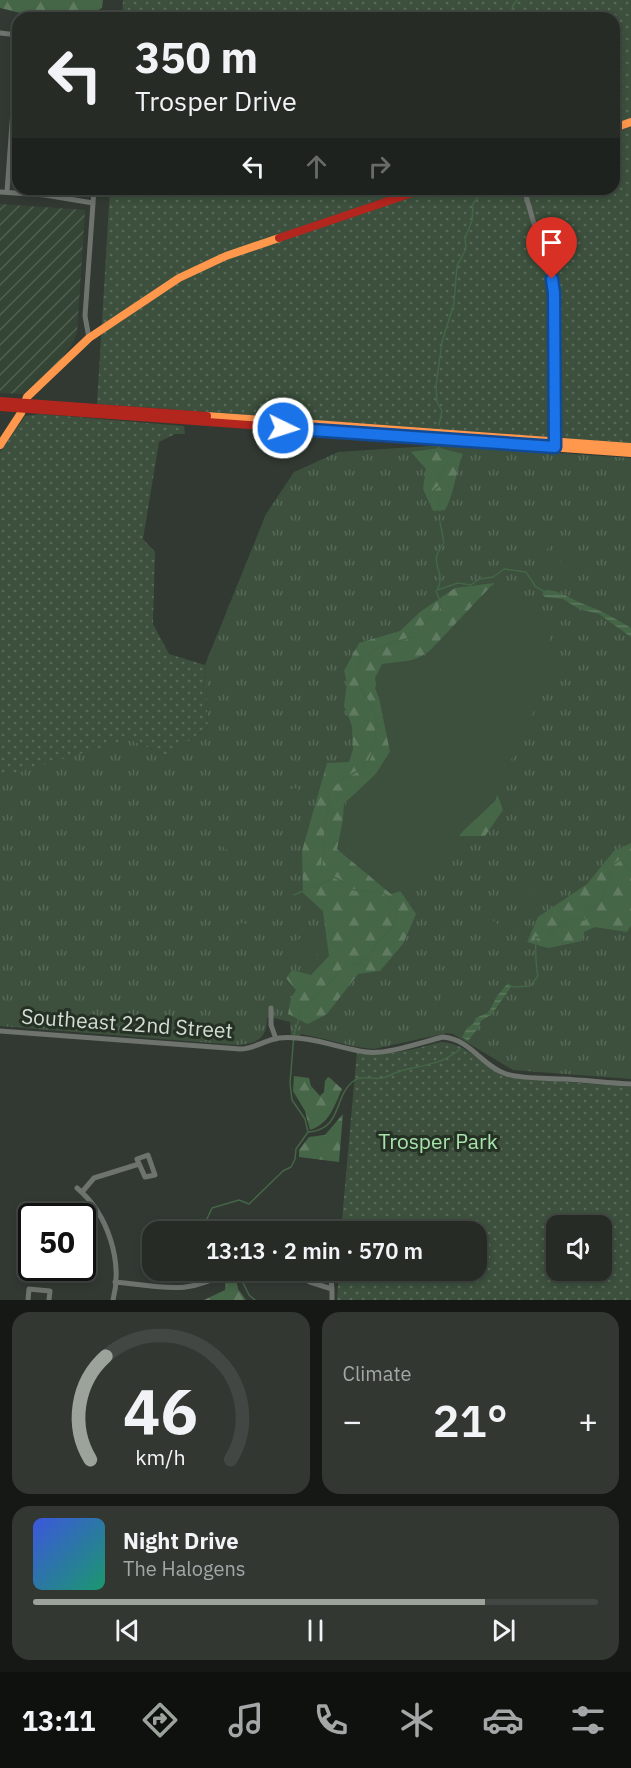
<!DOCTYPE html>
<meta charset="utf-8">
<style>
body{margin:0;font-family:"IBM Plex Sans",sans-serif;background:#323732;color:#f1f3f6;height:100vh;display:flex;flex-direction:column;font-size:22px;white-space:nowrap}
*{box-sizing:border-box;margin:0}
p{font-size:20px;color:#a4a7a7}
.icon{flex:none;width:33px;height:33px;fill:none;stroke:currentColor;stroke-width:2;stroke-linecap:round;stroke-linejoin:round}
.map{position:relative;height:1300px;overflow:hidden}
.sheet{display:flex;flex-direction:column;gap:12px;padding:12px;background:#151815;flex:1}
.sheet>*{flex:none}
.hud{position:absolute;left:12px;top:12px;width:608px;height:183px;border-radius:18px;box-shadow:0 3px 9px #0003,0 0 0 2px #424743;background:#262b26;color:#f1f3f6;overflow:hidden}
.fabs{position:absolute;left:546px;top:1215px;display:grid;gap:12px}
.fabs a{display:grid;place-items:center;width:66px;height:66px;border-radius:12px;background:#262b26;box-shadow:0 3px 9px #0003,0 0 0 2px #424743;font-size:30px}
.speed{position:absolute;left:18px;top:1203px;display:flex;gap:12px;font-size:30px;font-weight:700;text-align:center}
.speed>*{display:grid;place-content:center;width:78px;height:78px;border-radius:50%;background:#262b26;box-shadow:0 3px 9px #0003,0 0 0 2px #424743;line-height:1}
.speed .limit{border:3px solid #111;border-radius:9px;background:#fff;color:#111}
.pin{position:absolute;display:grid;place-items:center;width:51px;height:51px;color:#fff;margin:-62px -26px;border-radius:50% 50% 50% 0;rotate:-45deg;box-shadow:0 0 6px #0007}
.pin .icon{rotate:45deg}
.me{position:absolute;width:66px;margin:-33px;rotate:94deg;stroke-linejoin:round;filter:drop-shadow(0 0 4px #0008)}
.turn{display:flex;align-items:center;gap:21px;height:126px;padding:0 24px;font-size:27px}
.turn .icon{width:78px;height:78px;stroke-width:2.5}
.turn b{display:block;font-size:42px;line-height:51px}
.lanes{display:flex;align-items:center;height:57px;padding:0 24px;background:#0003;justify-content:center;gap:30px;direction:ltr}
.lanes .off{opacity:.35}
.big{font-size:45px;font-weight:600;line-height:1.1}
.sheet .tile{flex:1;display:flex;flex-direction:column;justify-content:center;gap:9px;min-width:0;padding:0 21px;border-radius:18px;background:#323732}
.sheet .dial{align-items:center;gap:0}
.dial svg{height:156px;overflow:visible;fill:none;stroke:#424743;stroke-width:7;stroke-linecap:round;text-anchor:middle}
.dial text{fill:#f1f3f6;stroke:none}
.song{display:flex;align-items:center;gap:18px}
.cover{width:72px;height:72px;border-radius:9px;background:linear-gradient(135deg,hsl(230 70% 55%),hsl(160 70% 35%))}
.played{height:6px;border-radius:3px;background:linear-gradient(90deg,#9ba39b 80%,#424743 80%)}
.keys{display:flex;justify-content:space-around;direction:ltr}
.heat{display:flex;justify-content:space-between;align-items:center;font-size:33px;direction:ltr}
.sheet .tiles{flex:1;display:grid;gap:12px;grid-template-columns:1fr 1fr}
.tile:last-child{grid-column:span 2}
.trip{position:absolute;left:142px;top:1221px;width:345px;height:60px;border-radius:18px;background:#262b26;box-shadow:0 3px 9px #0003,0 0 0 2px #424743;font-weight:600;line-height:60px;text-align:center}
.tabs{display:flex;height:96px;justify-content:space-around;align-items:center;background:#0f110f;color:#a4a7a7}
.tabs .icon{width:42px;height:42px}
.tabs .selected{color:#9ba39b}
.tabs b{font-size:27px;color:#f1f3f6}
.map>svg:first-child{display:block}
.industrial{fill:url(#industrial-furrows)}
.grass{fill:url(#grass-tufts)}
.forest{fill:url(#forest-firs)}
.park{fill:url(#park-dots);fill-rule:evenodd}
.pitch{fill:#3c503d}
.water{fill:url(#water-rules)}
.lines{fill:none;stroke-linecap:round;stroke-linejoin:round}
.stream{stroke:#446546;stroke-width:1.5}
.street{stroke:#6e736e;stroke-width:5}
.slow{stroke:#ff974d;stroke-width:8}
.jam{stroke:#b3261e;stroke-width:8}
.route-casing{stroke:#114b97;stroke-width:15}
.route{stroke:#1a73e8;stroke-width:10}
.labels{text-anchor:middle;stroke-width:6;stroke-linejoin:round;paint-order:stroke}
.street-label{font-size:21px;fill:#d4dcd4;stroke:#253125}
.park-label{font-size:21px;fill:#a9e3ac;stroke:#253125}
</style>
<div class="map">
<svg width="631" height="1300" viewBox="0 0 631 1300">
<defs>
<pattern id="industrial-furrows" width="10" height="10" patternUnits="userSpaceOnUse" patternTransform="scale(1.5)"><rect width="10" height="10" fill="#354535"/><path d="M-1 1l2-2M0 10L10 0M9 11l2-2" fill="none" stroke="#515f51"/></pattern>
<pattern id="grass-tufts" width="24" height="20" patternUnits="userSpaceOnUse" patternTransform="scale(1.5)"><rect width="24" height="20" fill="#3c503d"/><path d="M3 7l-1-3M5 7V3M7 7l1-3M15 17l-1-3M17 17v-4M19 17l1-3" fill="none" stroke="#576958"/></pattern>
<pattern id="forest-firs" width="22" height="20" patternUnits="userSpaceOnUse" patternTransform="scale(1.5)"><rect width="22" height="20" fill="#466648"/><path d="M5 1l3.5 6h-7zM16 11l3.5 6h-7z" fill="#607b62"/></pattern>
<pattern id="park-dots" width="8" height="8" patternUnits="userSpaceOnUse" patternTransform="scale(1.5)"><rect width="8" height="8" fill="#3c503d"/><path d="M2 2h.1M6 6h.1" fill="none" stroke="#576958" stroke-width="1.8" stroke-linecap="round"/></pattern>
<pattern id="water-rules" width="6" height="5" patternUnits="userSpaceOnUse" patternTransform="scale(1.5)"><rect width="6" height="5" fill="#446546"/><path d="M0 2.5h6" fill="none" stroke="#5e7a60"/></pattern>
</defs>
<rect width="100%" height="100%" fill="#323932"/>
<path class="industrial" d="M0,204L85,210L77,333L71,346L60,360L23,394L0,393Z"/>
<path class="grass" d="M445,445L631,458V1079L513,1070L453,1034L447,1033L374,1049C349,1047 325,1038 301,1034L299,1037L291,1036L290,1022L274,1018H267C267,1039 256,1044 237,1045L0,1026V756L129,739L168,756L208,727L205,665L266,514L294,472L338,452Z"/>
<path class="forest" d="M0,0H103L102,8C70,27 34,16 0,8Z
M439,448L463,454C455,472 455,493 445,510L433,511L423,489L426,469L411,452Z
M494,583L488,603L440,645L418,658L382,670L375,688L390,725L391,750L370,783L344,803L341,847L390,876L416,914L403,944L380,971L358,974L327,1014L308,1024L288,1014L291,998L296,990L286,978L292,970L311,975L329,956L323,911L303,893L302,851L327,763L349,762L353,749L352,726L344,706L347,683L344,671L359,643L400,631L420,612L455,588Z
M491,777L503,810L485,836H456Z
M631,843V926L627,932L595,927L584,932L582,941L548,948L527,942L538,917L587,884L614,851Z
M294,1076L309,1078L311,1086L320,1096L324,1092L325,1081L328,1077L330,1078L342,1089C334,1107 329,1124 310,1130L305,1111L293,1091Z
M343,1114L339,1162L299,1157V1150L309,1137L325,1135Z
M236,1277L238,1289L246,1300H204L225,1290L226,1279Z"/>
<path class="park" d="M123,0H631V443L97,404L110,189H614V18H122Z
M40,414L184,426L185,434H175L159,442L143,539L155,552L153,624L169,654L205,665L208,727L168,756L129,739L0,778V452L25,416Z
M441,1042C467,1043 483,1066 506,1077L631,1087V1300H337L339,1271L477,1270V1232L341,1231L357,1051C386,1058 413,1049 441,1042ZM556,1226H602V1270H556Z"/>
<path class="pitch" d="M343,481L352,483L356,488C353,495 344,499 337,500L334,497L336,486Z
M507,490L523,491L525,496L524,500C515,504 506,507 501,496Z
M547,539L551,540L552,543L547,549L546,557L543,559L531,556L533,549Z
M563,559L569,560L575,563L576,573L571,579H564L558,574V565Z
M492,585L548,618L550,640L556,664L505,773L495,801L463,831L420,885L391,894L337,849L347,801L378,772L390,752L375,678L382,664L422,659Z
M294,788L300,790L304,795L299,811L292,815L286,812L283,806L289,790Z
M221 841a9 9 0 1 1 18 0a9 9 0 1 1-18 0Z
M530,879L536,884L533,898L530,902L520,899L518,894L523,883Z
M481 929a9 9 0 1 1 18 0a9 9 0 1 1-18 0Z
M241,923L251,925C254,938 240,947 231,937V931Z
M296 947a12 12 0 1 1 24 0a12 12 0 1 1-24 0Z
M439 1003a10 10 0 1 1 20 0a10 10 0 1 1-20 0Z"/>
<path class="water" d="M545,590C559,590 569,598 581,603C600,610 613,617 631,628V637L599,614L579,609L563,599L545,597L542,594Z
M508,983L511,987L492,1014L481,1021L479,1027L468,1041L462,1037L467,1028L473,1024L476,1018L489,1012L497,996Z"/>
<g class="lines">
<path class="stream" d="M511,18L513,5L517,0
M439,425L442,411L437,402L436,386L442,342L454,303L457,266L466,249L465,238L472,221L473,204L483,189
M438,447L447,455L448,462L438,480L442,484L434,490L440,500V511
M437,590L458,583L471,585L479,579L493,577L504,569L526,572L536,587L545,592
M437,590C446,575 433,567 437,555C438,551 442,546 444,542L440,522
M294,895L332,879
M509,985L513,987L530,986L538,976C536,968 535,946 536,937L543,939C559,928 563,914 584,920L588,916L585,910L587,908C606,907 608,879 613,865L621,859L625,866L631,871
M309,1132C344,1128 332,1096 355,1080C363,1075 373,1080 382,1078C388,1077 394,1073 400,1071C422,1065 442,1065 460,1049
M209,1232L206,1221L212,1208L239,1200L249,1204L283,1171L291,1167L295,1159L296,1149L308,1132L305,1119L292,1100L290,1083L294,1034L302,1009L345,967L358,963L370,955L373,948L393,926L397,918L396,906C381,885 375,894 354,890C348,889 344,882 338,879C332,876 326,876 321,872L329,794C336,775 362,776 370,758C373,751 378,723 376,717C367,692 350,686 361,657L369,654L381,646L417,636L423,631L425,622L438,613L441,603L436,591
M237,1270L249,1295L255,1300"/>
<path class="street" d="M0,33L18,35
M524,189L554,293L555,441
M0,192L45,195L93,203
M7,192L18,42
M89,338L85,316L94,189
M271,1008V1025L276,1039
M0,1031L240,1049C254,1049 265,1040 279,1038C308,1035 338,1048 366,1052C387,1055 422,1042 443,1037C470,1039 482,1066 506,1074C523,1079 544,1078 562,1079C585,1080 608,1083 631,1084
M148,1155L155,1175L145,1177L137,1159Z
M77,1188C108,1214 123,1261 113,1300
M82,1192L94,1178L139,1164
M298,1232L297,1229L302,1222H310L317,1231L329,1232
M288,1270L310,1282L332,1289
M330,1270L332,1289V1300
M115,1282C159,1286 190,1297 229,1270
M28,1300L29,1289L50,1291L49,1300"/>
<path class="slow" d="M614,128L631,122
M207,416L631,447
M360,433L631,453
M0,445L21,413L27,397L89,338L179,278L226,256L279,238"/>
<path class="jam" d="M279,238L424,189
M0,401L207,416
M0,407L360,433"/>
</g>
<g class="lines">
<g class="route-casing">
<path id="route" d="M283,428L555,447L554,293L552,279"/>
</g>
<use href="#route" class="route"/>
</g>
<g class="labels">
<g class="street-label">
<text transform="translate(127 1024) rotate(4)" y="7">Southeast 22nd Street</text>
</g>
<g class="park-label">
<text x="438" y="1149">Trosper Park</text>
</g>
</g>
</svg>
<div class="fabs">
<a><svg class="icon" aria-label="sound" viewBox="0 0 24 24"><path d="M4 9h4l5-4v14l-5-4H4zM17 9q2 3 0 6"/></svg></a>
</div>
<div class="speed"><div class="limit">50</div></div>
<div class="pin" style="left:552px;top:279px;background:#d93025"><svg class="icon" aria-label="arrive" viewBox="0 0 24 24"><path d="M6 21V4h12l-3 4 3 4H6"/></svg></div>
<svg class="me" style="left:283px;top:428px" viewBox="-20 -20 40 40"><circle r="17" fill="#1a73e8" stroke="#fff" stroke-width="3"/><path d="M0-11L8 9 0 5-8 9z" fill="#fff"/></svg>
<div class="trip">13:13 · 2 min · 570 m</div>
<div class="hud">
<div class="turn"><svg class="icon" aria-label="left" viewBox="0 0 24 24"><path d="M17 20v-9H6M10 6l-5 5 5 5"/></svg><div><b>350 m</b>Trosper Drive</div></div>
<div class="lanes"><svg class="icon" aria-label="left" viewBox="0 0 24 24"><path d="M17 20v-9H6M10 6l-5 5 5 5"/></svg><svg class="icon off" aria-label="ahead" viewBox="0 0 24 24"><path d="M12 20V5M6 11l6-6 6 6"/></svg><svg class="icon off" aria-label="right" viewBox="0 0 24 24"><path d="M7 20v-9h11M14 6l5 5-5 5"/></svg></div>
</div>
</div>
<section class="sheet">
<div class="tiles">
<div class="tile dial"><svg viewBox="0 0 100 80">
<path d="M14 69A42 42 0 1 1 86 69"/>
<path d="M14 69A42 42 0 0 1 22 16" stroke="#9ba39b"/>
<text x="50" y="56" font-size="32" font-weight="700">46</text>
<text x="50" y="72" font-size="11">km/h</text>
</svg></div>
<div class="tile"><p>Climate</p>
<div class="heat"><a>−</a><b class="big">21°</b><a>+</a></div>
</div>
<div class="tile">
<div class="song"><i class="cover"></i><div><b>Night Drive</b><p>The Halogens</p></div></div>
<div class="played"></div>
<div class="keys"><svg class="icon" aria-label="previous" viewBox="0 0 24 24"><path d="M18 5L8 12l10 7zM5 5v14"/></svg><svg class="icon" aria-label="pause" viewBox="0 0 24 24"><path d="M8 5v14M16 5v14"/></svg><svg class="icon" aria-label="next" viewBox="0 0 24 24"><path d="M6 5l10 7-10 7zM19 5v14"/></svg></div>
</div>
</div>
</section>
<nav class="tabs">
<b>13:11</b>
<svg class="icon selected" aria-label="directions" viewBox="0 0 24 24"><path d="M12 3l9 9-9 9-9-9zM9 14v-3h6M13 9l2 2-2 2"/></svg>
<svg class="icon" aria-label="music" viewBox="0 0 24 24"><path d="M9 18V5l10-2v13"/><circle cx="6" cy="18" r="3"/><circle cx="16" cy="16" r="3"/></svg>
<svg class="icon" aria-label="phone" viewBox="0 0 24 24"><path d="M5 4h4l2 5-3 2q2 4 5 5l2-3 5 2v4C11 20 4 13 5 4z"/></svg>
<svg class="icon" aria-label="climate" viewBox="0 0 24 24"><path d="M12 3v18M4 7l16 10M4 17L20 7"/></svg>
<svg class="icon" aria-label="car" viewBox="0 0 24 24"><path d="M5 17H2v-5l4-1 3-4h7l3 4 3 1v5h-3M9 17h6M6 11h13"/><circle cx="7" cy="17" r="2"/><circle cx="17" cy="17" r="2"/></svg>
<svg class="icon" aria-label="filters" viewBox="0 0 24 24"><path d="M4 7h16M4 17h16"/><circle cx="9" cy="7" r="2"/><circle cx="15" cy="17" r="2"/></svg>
</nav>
